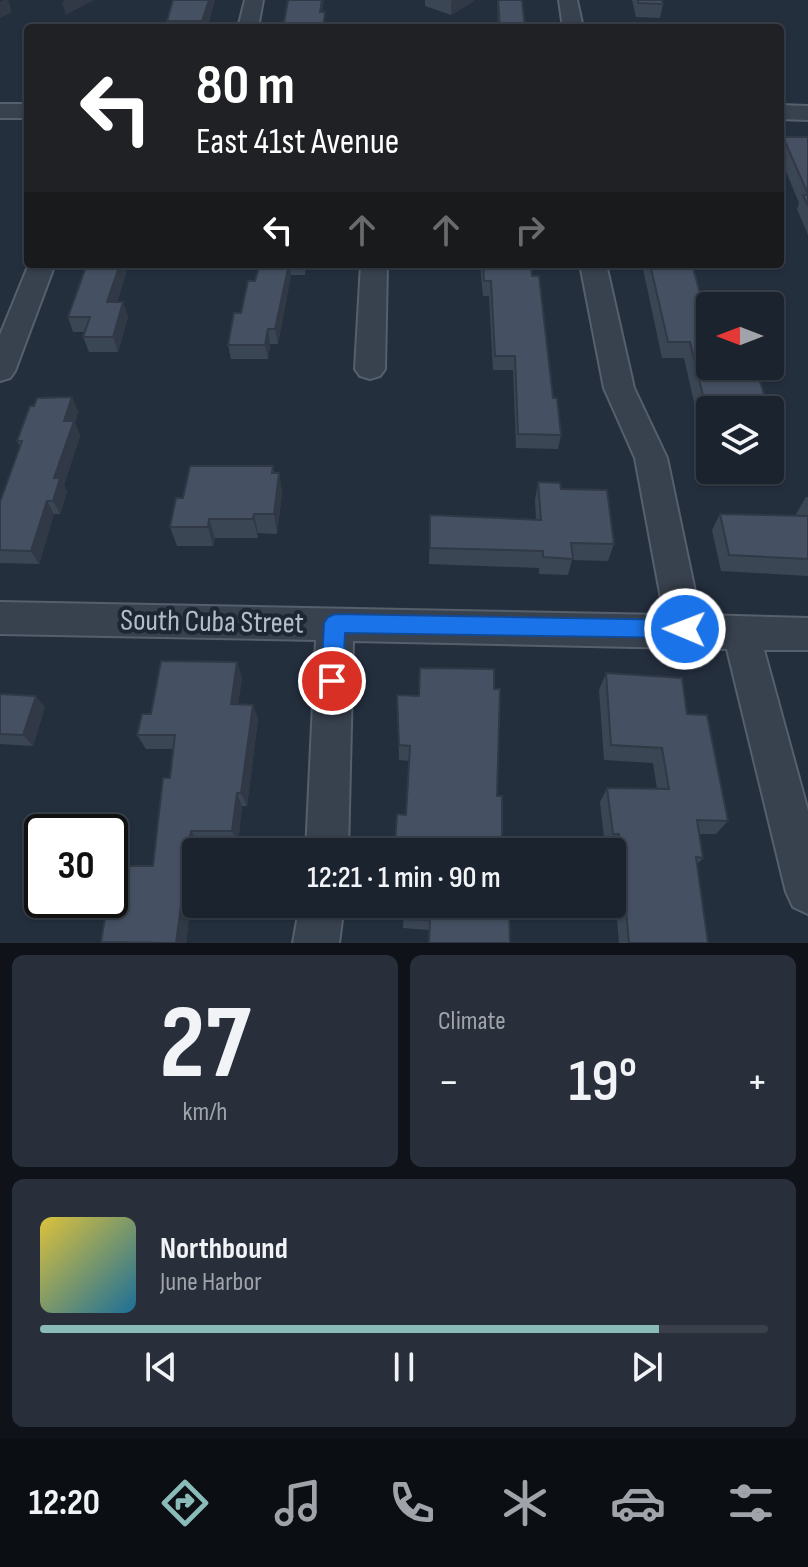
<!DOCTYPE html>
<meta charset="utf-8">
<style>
body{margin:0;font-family:"Sofia Sans Condensed",sans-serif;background:#282f3a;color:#f1f3f6;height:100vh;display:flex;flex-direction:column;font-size:30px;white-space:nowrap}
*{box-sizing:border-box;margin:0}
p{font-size:26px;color:#a0a4aa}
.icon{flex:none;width:44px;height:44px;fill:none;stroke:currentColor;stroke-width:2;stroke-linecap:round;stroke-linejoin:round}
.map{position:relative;height:943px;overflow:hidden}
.drawer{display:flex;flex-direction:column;gap:12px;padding:12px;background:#0f1319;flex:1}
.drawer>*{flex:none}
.banner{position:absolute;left:24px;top:24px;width:760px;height:244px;border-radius:8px;box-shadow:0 2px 6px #0004,0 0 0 2px #39404a;background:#202124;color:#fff;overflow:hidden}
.needle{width:52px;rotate:270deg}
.controls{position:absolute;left:696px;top:292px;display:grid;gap:16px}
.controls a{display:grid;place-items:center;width:88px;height:88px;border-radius:8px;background:#1b232e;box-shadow:0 2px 6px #0004,0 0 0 2px #39404a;font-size:40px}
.speed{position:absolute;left:24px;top:814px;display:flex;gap:16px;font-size:40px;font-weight:700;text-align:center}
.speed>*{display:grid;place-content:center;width:104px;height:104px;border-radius:50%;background:#1b232e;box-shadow:0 2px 6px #0004,0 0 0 2px #39404a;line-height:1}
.speed .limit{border:4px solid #111;border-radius:12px;background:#fff;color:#111}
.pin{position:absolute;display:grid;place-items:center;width:68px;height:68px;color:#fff;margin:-34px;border:4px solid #fff;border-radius:50%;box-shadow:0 2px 8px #0007}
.me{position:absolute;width:88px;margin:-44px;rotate:271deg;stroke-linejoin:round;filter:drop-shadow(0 0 6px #0008)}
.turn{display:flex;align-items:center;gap:28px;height:168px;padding:0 40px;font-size:36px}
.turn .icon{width:104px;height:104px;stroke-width:2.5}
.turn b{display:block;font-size:56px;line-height:68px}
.lanes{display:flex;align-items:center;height:76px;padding:0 40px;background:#0003;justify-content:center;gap:40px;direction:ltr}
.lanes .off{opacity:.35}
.big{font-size:60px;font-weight:600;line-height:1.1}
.drawer .tile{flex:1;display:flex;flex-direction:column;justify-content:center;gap:12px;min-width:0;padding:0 28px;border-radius:12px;background:#282f3a}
.drawer .dial{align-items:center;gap:0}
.dial b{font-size:104px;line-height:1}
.song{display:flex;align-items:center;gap:24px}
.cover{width:96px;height:96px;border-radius:12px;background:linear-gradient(135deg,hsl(50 70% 55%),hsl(200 70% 35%))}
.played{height:8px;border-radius:4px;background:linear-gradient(90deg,#8bbbb9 85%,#39404a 85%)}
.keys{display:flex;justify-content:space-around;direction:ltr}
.heat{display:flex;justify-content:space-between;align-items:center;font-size:44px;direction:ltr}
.drawer .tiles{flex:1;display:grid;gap:12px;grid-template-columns:1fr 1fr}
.tile:last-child{grid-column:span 2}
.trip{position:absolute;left:182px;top:838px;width:444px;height:80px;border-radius:8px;background:#1b232e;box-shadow:0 2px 6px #0004,0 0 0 2px #39404a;font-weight:600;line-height:80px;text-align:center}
.menu{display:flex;height:128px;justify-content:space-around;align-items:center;background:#0b0e12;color:#a0a4aa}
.menu .icon{width:56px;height:56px}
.menu .on{color:#8bbbb9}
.menu b{font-size:36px;color:#f1f3f6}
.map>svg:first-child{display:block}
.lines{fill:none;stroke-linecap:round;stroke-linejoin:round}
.minor-casing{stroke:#565f6c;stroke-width:4}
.minor{fill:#38414e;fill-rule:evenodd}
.wall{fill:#3b4654}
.shaded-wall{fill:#303945}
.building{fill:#455162;stroke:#303945;stroke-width:2}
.route{fill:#1a73e8;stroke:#114b97;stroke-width:2}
.labels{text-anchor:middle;stroke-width:8;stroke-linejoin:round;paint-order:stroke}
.street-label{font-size:30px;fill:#b4bcc9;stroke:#1d2633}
</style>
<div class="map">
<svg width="808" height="943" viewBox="0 0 808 943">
<rect width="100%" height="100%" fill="#242f3e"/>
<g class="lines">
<g class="minor-casing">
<path id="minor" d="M245,0H263L258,28H238Z
M559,0H577L583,28H563Z
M0,104H28V118H0Z
M780,105L808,106V120L780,119Z
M29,264H55L15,371L10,378L0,381V335Z
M361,264H387L385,369L380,376L370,379L360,376L355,369Z
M580,264H606L634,388L667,458L700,615L808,618V650H764L808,811V914L793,907L786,892L727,649L353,641L348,852H306L316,640L0,634V602L664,615L635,458L604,388Z
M300,904H344L339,943H293Z"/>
</g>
<use href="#minor" class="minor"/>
</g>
<path class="wall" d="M215,0L207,28H168L167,21Z
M425,0H474V1L451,15L425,6Z
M497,0H522L525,28H498Z
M632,0H662L663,4L660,18L636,17Z
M783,137H808V235L797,209L799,203L780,157V145Z
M87,264H129L117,302H123L128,317L118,352H89L83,337L85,332H73L68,317Z
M260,264H306L305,275H291L278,344H270L268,359H231L228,345L259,270Z
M480,264H524L561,435L558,449L516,448L513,370H493L489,296H483Z
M642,264H692L708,323L769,410H710V430L708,424H699L684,358H662Z
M72,397L78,412L75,423L80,436L64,485L67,492L60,514H54L39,564L0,563V502L20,446L17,441L34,406Z
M273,466L274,473H279L282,493L277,534L258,533V538H215L213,546H177L170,527L183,498Z
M538,482L561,489L614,544L608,561L572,560L568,575L539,574V568L429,564L430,515L536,519L535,500Z
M806,497H808V576L721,571L712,530L720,514L797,516L796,514Z
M237,662L242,678L238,704L253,705L258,719L247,806H242L238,843H199L197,852H196L186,943H102L101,942L153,866L170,778L174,749H146L137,735L151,714Z
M606,673L687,714L728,821L716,834H699L703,858L697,864L708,943H619L611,846H605L600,802L607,788L657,789L653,763L604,760L599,690Z
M0,694L45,707L33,746L0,744Z
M397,695L497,796L502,852H395V846L406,815L409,761L399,760Z
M404,904L515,906L511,916H509L510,943H428L429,930L403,928Z"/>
<path class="shaded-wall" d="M4,0H8L12,12L0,18V2Z
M65,0H94L66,15L62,2Z
M209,0H215L207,28H204L202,21Z
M322,0H324L321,25L320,12Z
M454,0H474V1L451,15V1Z
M120,264H129L112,317L107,302Z
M289,264H290L291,275L278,344L275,329Z
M123,302L128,317L118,352L113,337Z
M268,329L270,344L268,359L265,345Z
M72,397L78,412L75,423L80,436L64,485L67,492L60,514L53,501L54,478L64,421Z
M279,473L282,493L277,534L274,514Z
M47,501L54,514L39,564L31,551Z
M254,514L258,533V538L253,519Z
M209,519L215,538L213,546L208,527Z
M237,662L242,678L236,719L231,704Z
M36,696L45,707L33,746L23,735Z
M253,705L258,719L247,806L241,793Z
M237,793L242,806L238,843L232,831Z
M191,831L199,843L197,852H196V863L186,943H176Z"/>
<path class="building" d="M173,0H209L202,21H167Z
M288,0H322L320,12H325L323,28H283Z
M498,0H522L525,28H500Z
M638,0H662L663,4L638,3Z
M783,137H808V194Z
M803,195H808V206Z
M87,264H120L107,302H123L113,337H83L90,317H68Z
M260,264H289L275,329H268L265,345H228L234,313H241L248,281H255Z
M483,264H524V267H531L532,276H539L553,398H557L561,435L518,434L515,356H495L491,281H484Z
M650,264H692L708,323H710V366H755L769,410H715V408H706L690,342H668Z
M72,397L64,421H74L54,478H60L53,501H47L31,551L0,550V502L22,441H17L30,406H34L37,398Z
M190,466H273L272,473H279L274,514H254L253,519H209L208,527H170L176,498H183Z
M538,482L560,483L561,489L607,490L614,544L571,543L573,559L543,557V551L430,548V515L541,520Z
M720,514L808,516V559L729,555Z
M161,661L237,662L231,704L253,705L241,793H237L232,831H191L176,943L101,942L108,900H110V889L114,866H153L163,778H170L175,735H137L142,714H151Z
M420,668L494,669V689H500L497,796H502V852H406V846H395L397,814L406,815L410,746L399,745L397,695L419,696Z
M606,673L682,678L687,714L707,715L728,821L697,820L703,858L696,857L708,943H629L619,834H613L607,788L669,789L662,748L611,745Z
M0,694L36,696L23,735L0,734Z
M404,904H515V906H509L510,943H429L430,920L403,919Z"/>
<path class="route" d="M335,614L685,620L692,623L695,629L692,636L685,638L345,633L343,681L340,688L332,691L324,688L321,681L324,623L328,617Z"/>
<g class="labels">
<g class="street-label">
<text transform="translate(212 621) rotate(1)" y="10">South Cuba Street</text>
</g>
</g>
</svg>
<div class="controls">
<a><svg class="needle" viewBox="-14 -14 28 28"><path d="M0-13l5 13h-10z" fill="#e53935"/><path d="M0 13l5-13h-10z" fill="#a0a4aa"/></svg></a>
<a><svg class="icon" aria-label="layers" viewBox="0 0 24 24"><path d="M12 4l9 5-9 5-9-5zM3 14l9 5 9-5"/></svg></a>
</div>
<div class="speed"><div class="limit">30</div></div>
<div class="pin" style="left:332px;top:681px;background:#d93025"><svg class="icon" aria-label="arrive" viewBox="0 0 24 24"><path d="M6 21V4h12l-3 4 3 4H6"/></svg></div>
<svg class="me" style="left:685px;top:629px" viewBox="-20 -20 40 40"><circle r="17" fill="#1a73e8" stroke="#fff" stroke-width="3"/><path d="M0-11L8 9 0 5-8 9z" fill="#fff"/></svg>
<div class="trip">12:21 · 1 min · 90 m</div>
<div class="banner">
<div class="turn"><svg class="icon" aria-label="left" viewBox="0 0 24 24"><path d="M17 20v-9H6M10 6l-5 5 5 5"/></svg><div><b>80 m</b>East 41st Avenue</div></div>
<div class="lanes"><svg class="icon" aria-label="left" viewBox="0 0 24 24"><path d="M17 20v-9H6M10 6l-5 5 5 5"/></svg><svg class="icon off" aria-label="ahead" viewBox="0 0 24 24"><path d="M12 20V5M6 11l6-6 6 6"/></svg><svg class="icon off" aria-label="ahead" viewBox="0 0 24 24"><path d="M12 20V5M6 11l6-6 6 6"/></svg><svg class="icon off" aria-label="right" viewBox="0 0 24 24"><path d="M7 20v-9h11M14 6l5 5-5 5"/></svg></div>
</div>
</div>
<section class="drawer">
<div class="tiles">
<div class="tile dial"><b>27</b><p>km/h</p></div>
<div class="tile"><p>Climate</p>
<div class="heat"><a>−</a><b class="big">19°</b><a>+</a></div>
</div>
<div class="tile">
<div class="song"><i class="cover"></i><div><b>Northbound</b><p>June Harbor</p></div></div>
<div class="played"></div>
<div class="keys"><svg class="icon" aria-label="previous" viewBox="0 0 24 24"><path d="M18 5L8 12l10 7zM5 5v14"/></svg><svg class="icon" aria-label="pause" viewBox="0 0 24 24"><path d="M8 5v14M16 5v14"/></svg><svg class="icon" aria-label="next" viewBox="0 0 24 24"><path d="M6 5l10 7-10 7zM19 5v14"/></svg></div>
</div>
</div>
</section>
<nav class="menu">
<b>12:20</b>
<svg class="icon on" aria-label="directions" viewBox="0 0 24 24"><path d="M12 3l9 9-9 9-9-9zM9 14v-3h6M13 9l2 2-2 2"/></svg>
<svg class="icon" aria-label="music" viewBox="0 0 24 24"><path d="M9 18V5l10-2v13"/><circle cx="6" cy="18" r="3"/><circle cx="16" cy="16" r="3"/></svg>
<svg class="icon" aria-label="phone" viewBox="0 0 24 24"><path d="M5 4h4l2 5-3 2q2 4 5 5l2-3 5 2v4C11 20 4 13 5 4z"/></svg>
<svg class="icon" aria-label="climate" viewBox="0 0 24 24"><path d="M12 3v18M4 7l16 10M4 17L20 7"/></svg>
<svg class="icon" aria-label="car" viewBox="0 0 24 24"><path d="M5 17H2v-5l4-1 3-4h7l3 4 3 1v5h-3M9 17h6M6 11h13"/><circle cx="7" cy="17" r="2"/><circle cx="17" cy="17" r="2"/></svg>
<svg class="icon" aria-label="filters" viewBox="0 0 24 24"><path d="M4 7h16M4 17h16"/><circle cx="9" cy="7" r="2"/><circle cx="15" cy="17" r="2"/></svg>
</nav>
